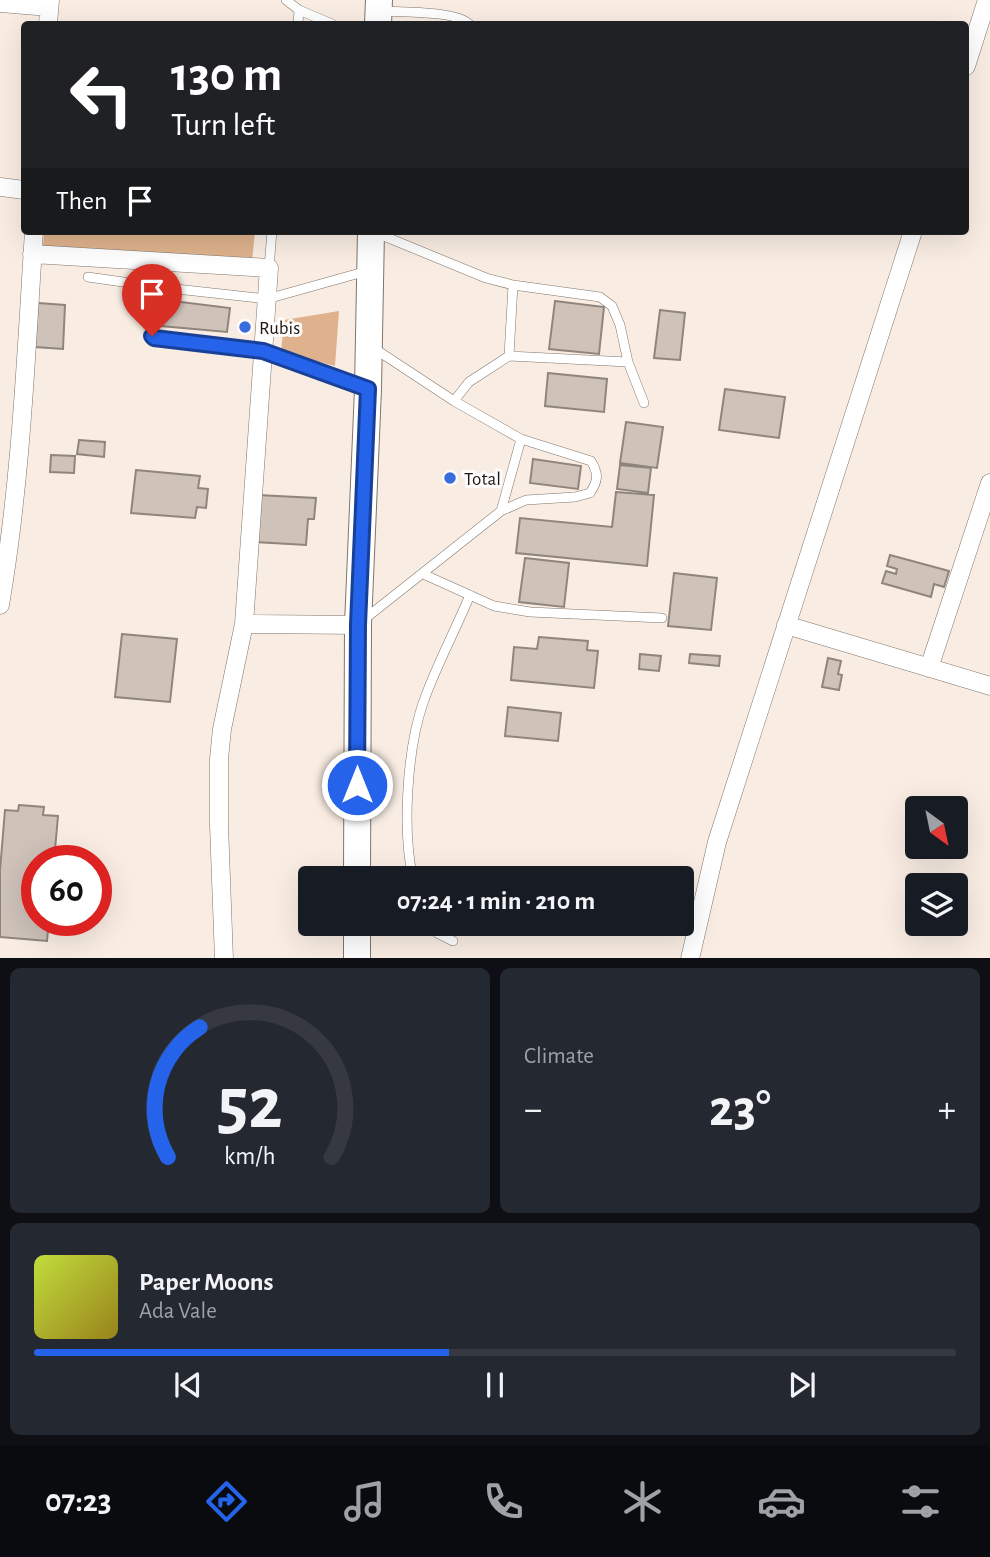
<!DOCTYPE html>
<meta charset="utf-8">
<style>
body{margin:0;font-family:"Alegreya Sans",sans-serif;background:#242831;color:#f1f3f6;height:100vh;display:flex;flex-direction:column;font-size:26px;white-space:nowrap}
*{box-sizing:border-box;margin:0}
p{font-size:23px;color:#9ea1a6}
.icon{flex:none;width:38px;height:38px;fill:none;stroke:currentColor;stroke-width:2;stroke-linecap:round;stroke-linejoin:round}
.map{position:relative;height:958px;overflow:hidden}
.drawer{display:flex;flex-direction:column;gap:10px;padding:10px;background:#0d0f14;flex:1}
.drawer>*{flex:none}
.guide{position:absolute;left:21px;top:21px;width:948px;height:214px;border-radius:7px;box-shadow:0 7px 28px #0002;background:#202124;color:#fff;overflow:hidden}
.needle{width:46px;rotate:147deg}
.buttons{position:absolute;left:905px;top:796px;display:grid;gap:14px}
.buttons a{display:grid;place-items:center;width:63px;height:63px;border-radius:7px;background:#171b24;box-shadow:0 7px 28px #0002;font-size:35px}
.speed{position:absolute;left:21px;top:845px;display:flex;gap:14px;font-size:35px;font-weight:700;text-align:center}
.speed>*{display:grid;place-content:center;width:91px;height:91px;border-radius:50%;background:#171b24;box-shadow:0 7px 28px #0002;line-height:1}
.speed .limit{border:10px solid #d22;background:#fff;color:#111}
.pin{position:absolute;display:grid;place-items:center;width:60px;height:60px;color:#fff;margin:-72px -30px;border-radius:50% 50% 50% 0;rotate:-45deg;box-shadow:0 0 7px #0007}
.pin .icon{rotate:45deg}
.me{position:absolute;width:77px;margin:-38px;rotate:0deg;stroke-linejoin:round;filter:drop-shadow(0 0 5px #0008)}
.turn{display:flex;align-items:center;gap:24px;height:147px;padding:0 35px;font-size:32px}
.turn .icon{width:91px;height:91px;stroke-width:2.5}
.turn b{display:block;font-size:49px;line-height:60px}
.then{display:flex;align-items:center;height:66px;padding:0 35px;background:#0003;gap:14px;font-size:26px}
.big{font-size:52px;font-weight:700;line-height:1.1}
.drawer .widget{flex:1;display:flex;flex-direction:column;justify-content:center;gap:10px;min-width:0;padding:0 24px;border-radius:10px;background:#242831}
.drawer .dial{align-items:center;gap:0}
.dial svg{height:182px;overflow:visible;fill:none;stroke:#363941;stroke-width:7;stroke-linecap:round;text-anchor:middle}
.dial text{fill:#f1f3f6;stroke:none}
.song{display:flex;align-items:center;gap:21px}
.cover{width:84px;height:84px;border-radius:10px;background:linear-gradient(135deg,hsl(70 70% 55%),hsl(50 70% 35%))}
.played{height:7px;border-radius:4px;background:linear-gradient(90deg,#2563eb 45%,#363941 45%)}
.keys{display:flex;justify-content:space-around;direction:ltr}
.heat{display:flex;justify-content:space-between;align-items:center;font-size:38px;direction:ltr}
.drawer .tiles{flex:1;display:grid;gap:10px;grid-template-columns:1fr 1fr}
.widget:last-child{grid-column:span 2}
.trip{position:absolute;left:298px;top:866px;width:396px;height:70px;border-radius:7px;background:#171b24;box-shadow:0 7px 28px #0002;font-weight:700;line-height:70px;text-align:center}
.tabs{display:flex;height:112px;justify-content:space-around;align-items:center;background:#090b0e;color:#9ea1a6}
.tabs .icon{width:49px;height:49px}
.tabs .selected{color:#2563eb}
.tabs b{font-size:32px;color:#f1f3f6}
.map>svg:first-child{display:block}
.green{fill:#dfb28d}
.building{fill:#cec2b9;stroke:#90857c;stroke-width:2}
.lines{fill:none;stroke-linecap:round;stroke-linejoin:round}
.service-casing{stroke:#7f756c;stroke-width:10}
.minor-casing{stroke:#7f756c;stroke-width:19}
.primary-casing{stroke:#7f756c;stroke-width:28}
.service{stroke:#fff;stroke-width:9}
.minor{stroke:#fff;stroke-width:18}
.primary{stroke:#fff;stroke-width:26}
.route-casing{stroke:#184099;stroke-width:18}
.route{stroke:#2563eb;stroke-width:12}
.poi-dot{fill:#396ddd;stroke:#fefcfa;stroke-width:2.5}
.labels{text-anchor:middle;stroke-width:6;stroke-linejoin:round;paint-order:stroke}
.poi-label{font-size:19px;fill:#1c1815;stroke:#fefcfa;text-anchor:start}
</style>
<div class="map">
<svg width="990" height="959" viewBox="0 0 990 959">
<rect width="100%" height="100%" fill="#f9ede3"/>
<path class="green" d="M44,231H255L252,262L43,248Z
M339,311L335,366L281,352L284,320Z"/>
<path class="building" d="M165,300L230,308L227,332L161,326Z
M555,301L604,307L599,354L549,349Z
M38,303L65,305L63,349L35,347Z
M660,310L685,313L680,360L654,358Z
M548,373L607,379L604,412L545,406Z
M725,389L785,397L779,438L719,430Z
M626,422L663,427L657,468L620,463Z
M79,440L105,442L104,457L77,454Z
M51,455L75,456L74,473L50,472Z
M533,459L581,466L578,489L530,483Z
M620,465L651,468L648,493L617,489Z
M136,470L200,476L198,488L208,489L206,508L197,507L195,518L131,513Z
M616,492L654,495L647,566L516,553L520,518L612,527Z
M258,495L316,498L314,519H308L306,545L255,542Z
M890,555L949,571L944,587L934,584L931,597L882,583L886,571L896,574L897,569L887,566Z
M525,558L569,563L564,607L519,602Z
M674,573L717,578L711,630L668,626Z
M122,634L177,639L170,702L115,697Z
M539,637L588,641L587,650L598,651L594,688L511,680L514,647L537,649Z
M640,654L661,656L659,671L639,669Z
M690,654L720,656L719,666L689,663Z
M828,658L841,661L838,674L842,675L839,690L822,687Z
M508,707L561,713L558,741L505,736Z
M19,805L44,807L43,815L58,816L54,861H37V920H49L47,941L0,937V870L5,810L18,811Z"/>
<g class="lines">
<g class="service-casing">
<path id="service" d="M286,0L299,10L298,24
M299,10L332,24
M383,11C402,12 457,11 469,24
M374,232L486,278L513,285L600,297L612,306L620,325L628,362L644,403
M269,268L272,231
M88,277L158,287
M509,356L513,285
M366,388L263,350L154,338L151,333L158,287L267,299L367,271
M454,401L469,382L509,356L628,362
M501,511L521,439
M423,574L494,606L530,612L662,618
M362,621L501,511L526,500L575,497L590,493C598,481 599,474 591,461L521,439L454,401L372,347
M413,878C402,831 407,750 423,703C436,666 455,631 470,595
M430,924L437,933L453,941"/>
</g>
<g class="minor-casing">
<path id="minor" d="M0,3L49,7
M48,24L50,0
M966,66L987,0
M0,187L24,190
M32,254L269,268L244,624L222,729L219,759V825L224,959
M0,605C21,482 26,356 34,231
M244,624L358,625
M786,625L990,686
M929,668L990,483
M690,959L717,842L913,231"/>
</g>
<g class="primary-casing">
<path id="primary" d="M378,24L379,0
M357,878L358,625L368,389L371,231
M357,924V959"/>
</g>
<use href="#service" class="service"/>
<use href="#minor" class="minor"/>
<use href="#primary" class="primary"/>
</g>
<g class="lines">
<g class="route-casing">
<path id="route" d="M152,336L154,338L263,351L368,389L358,625L357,785"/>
</g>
<use href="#route" class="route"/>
</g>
<g class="poi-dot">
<circle cx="245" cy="327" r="7"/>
<circle cx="450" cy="478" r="7"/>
</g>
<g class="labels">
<g class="poi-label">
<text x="259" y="334">Rubis</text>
<text x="464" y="485">Total</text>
</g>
</g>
</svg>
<div class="buttons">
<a><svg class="needle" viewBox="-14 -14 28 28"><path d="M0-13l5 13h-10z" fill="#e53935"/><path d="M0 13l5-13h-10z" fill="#9ea1a6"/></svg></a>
<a><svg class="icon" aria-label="layers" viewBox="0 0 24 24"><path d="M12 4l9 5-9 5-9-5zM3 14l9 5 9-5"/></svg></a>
</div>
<div class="speed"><div class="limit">60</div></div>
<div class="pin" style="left:152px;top:336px;background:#d93025"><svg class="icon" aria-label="arrive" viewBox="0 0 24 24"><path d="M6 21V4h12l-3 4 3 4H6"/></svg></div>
<svg class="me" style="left:357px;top:785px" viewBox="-20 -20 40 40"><circle r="17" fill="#2563eb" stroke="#fff" stroke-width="3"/><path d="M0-11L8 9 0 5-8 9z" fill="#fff"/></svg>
<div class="trip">07:24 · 1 min · 210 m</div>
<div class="guide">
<div class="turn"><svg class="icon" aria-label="left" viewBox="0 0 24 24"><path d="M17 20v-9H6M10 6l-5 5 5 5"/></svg><div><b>130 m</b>Turn left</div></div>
<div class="then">Then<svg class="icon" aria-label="arrive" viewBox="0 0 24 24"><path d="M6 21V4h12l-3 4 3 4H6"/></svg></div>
</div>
</div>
<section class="drawer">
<div class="tiles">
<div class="widget dial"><svg viewBox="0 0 100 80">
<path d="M14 69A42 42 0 1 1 86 69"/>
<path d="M14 69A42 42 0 0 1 28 12" stroke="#2563eb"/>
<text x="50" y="56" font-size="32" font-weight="700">52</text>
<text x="50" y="72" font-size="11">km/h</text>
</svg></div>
<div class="widget"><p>Climate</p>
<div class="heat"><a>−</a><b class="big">23°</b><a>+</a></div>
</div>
<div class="widget">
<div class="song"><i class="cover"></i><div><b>Paper Moons</b><p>Ada Vale</p></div></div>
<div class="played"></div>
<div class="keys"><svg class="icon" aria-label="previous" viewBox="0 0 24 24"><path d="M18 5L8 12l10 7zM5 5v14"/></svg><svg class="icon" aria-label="pause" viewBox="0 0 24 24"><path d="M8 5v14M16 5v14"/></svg><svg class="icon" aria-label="next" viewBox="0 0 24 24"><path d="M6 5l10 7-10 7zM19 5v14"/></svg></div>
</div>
</div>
</section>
<nav class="tabs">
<b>07:23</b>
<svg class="icon selected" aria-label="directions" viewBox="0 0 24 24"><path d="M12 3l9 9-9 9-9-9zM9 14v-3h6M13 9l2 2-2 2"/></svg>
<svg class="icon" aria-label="music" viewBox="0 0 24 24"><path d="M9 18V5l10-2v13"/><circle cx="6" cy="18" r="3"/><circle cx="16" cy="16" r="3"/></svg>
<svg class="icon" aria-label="phone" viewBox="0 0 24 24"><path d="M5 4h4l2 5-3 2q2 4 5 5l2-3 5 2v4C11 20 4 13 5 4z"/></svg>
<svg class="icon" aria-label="climate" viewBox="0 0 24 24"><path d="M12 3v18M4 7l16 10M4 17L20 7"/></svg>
<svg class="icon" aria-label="car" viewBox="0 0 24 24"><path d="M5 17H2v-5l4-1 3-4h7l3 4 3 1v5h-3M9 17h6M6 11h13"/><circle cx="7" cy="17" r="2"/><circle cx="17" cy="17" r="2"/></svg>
<svg class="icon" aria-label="filters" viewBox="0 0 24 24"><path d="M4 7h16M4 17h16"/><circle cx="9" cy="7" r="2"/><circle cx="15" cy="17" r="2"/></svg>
</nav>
